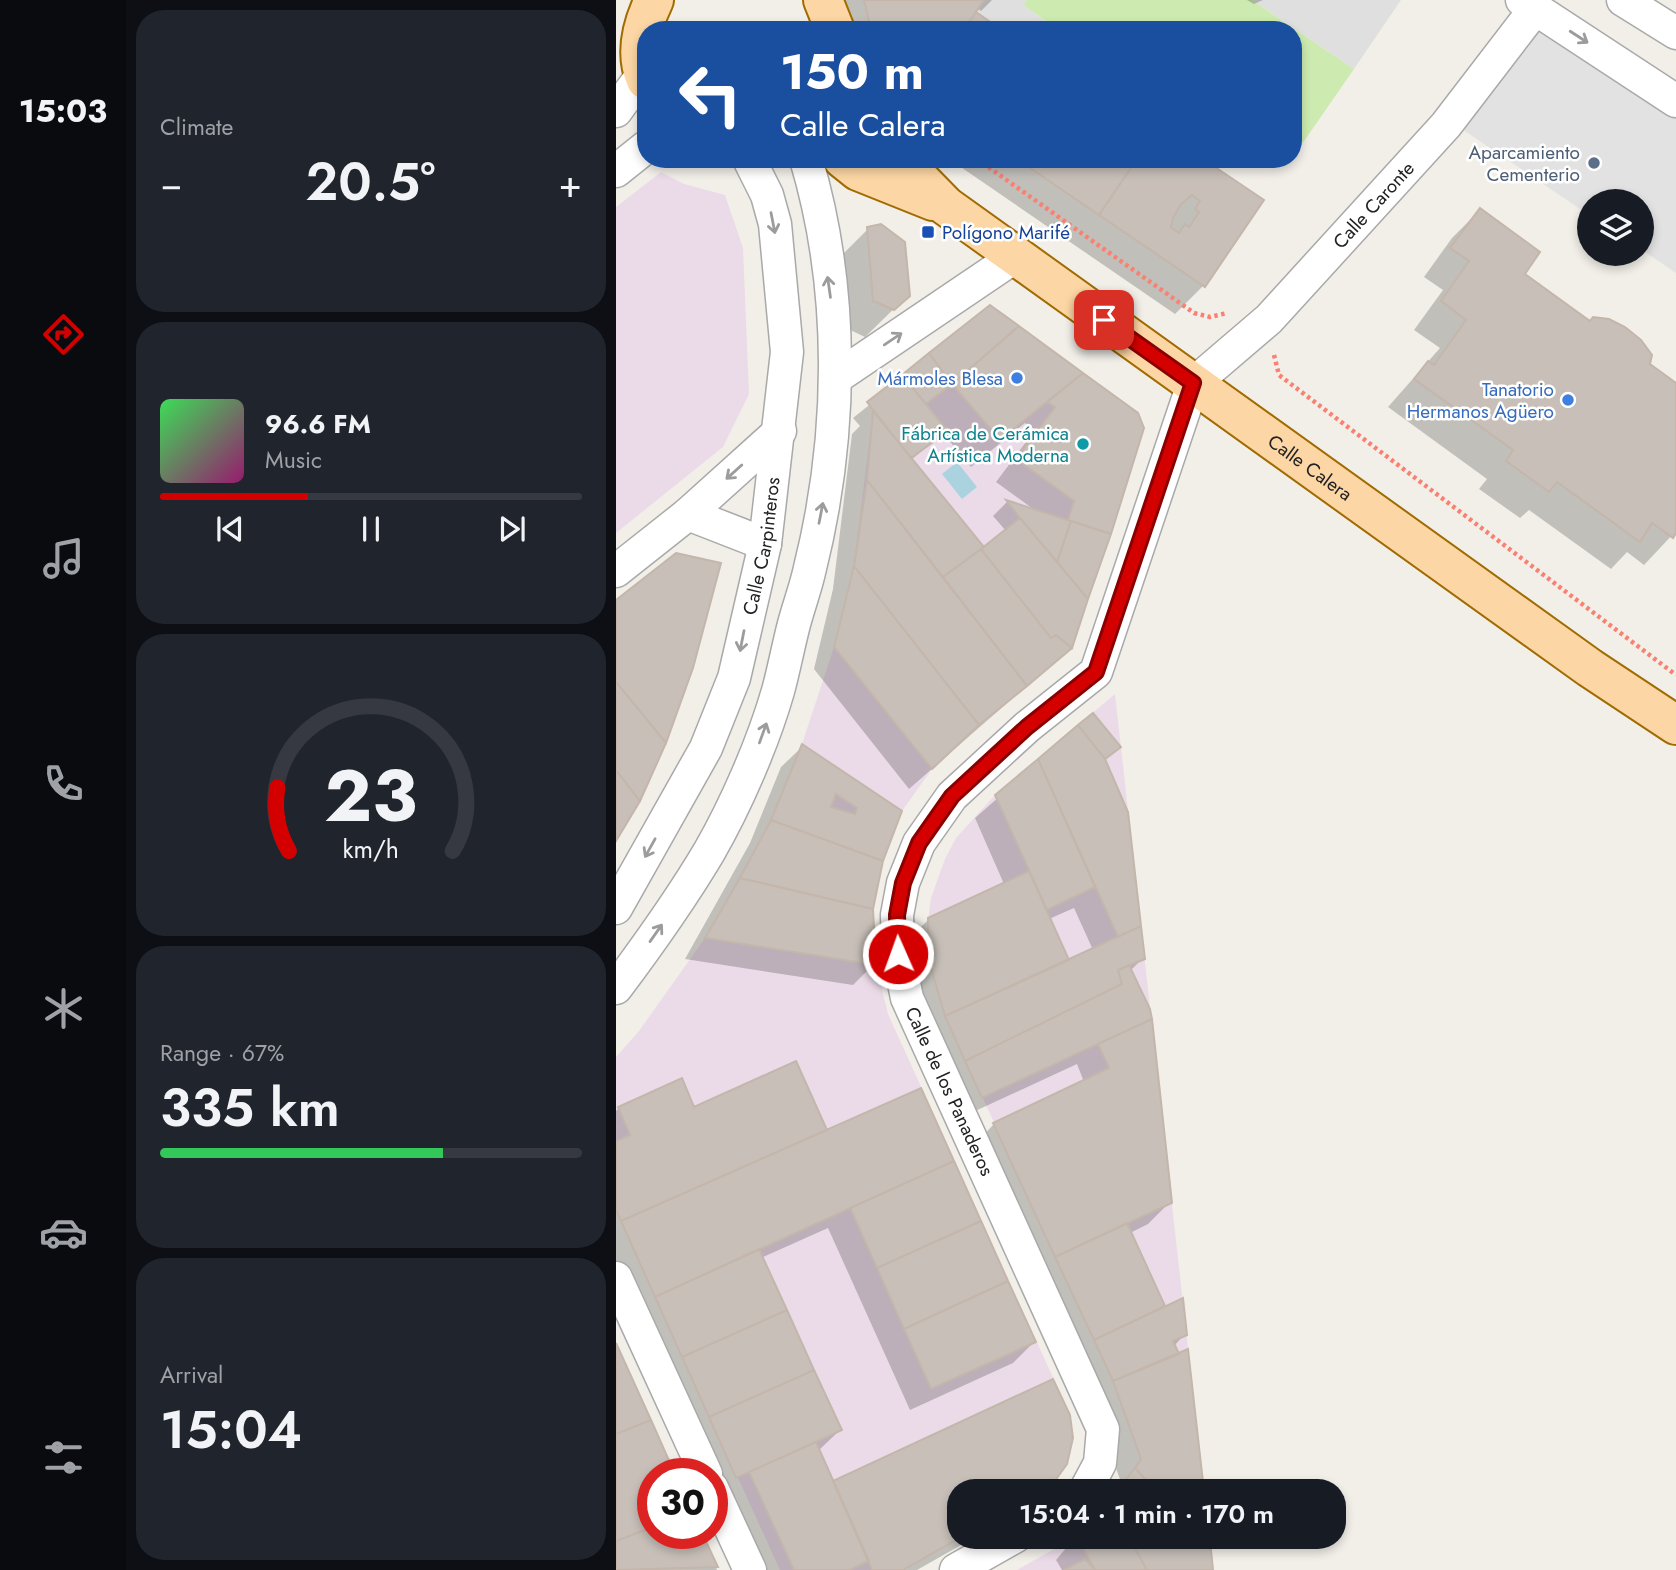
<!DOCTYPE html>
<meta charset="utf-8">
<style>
body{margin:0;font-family:Jost,sans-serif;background:#20242c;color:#f1f3f6;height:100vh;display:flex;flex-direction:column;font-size:26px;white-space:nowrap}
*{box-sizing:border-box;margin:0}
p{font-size:23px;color:#9ea1a6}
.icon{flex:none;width:38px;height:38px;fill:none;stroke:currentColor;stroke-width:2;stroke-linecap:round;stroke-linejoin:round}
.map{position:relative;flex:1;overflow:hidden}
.panel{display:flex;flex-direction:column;gap:10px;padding:10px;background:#0d0f14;width:490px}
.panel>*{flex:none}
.hud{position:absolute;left:21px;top:21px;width:665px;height:147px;border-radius:28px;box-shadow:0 4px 10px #0003;background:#1a4fa0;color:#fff;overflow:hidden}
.controls{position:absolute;left:961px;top:189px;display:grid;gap:14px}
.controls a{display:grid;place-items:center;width:77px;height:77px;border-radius:50%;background:#171b24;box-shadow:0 4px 10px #0003;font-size:35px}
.speed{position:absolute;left:21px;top:1458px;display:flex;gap:14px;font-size:35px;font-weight:700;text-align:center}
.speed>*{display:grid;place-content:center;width:91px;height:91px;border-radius:50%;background:#171b24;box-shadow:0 4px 10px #0003;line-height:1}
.speed .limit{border:10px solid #d22;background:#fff;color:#111}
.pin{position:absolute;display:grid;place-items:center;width:60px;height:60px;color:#fff;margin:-30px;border-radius:14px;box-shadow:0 4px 10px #0006}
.me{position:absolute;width:77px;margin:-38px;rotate:358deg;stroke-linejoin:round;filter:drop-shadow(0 0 5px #0008)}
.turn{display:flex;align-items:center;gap:24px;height:147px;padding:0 28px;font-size:32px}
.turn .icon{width:91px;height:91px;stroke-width:2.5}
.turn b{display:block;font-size:49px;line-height:60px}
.big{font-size:52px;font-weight:600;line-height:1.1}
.panel .card{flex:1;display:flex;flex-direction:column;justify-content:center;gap:10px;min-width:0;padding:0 24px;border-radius:28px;background:#20242c}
.panel .dial{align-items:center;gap:0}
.dial svg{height:182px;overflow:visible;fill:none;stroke:#363941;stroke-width:7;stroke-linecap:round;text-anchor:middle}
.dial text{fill:#f1f3f6;stroke:none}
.song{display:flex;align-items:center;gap:21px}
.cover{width:84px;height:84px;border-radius:10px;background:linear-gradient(135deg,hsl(130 70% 55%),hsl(320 70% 35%))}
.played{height:7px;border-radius:4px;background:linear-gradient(90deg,#d40000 35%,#363941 35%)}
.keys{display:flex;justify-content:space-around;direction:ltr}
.heat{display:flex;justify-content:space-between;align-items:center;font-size:38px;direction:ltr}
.charge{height:10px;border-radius:5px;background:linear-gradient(90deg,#34c759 67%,#363941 0)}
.trip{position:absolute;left:331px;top:1479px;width:399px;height:70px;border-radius:28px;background:#171b24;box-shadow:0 4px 10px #0003;font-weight:600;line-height:70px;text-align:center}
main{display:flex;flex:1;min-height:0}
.tab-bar{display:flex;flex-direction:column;width:126px;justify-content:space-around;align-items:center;background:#090b0e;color:#9ea1a6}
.tab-bar .icon{width:49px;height:49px}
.tab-bar .on{color:#d40000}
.tab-bar b{font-size:32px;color:#f1f3f6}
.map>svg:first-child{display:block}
.residential{fill:#e0dfdf}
.industrial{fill:#ebdbe8}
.grass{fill:#cdebb0}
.parking{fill:#e2e2e2}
.water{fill:#aad3df}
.shadow{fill:#0003;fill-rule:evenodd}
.building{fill:#c7bfb8;stroke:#c4b6ab;stroke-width:2;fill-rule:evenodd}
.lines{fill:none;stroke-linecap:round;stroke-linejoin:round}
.minor-casing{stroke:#a9a9a9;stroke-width:35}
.major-casing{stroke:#a06b00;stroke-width:42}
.path{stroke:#fa8072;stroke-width:4.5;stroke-dasharray:3.5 3.5;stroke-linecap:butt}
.minor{stroke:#fff;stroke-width:32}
.major{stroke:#fcd6a4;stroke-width:38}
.oneway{stroke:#9c9c9c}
.route-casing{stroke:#8a0000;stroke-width:18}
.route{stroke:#d40000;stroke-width:12}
.service-dot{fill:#5c6f8a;stroke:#fff;stroke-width:2.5}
.transit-dot{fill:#1a4fb4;stroke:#fff;stroke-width:2.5}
.shop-dot{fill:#3f7fe0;stroke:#fff;stroke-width:2.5}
.culture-dot{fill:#0f9aa8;stroke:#fff;stroke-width:2.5}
.labels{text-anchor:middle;stroke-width:5;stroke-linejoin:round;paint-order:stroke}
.service-label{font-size:19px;fill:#4e5e75;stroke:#fff;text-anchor:end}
.street-label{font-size:19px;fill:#222;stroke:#fff}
.transit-label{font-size:19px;fill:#164399;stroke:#fff;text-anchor:start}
.shop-label{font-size:19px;fill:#366cbe;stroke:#fff;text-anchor:end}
.culture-label{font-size:19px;fill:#0d838f;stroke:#fff;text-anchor:end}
</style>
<main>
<nav class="tab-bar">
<b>15:03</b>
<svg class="icon on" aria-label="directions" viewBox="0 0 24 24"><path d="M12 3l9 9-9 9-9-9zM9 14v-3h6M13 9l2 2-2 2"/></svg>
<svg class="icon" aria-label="music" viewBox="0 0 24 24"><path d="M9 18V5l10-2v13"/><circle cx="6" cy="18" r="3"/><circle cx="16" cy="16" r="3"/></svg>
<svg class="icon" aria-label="phone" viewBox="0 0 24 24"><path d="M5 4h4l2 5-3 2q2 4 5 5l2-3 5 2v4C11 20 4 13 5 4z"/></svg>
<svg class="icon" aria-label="climate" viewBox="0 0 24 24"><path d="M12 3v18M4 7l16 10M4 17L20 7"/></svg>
<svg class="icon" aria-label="car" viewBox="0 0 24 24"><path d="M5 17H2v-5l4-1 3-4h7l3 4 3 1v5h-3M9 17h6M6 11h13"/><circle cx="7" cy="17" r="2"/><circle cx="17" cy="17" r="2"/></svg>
<svg class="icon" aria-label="filters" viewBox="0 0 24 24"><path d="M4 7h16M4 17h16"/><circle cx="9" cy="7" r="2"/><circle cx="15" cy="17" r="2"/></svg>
</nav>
<section class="panel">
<div class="card"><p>Climate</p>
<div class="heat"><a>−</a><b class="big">20.5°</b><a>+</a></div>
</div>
<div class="card">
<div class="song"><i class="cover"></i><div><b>96.6 FM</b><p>Music</p></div></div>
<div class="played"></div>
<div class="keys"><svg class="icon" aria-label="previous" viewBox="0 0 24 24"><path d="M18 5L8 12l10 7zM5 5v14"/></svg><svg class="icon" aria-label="pause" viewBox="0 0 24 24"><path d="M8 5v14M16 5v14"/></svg><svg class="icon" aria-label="next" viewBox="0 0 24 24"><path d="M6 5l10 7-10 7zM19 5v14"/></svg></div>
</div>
<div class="card dial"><svg viewBox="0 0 100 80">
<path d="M14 69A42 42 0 1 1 86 69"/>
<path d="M14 69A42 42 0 0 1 9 41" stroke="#d40000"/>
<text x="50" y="56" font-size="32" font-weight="700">23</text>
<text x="50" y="72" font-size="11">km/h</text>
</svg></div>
<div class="card"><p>Range · 67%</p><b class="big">335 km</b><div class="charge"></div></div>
<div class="card"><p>Arrival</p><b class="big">15:04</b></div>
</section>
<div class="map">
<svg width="1060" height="1570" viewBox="0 0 1060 1570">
<rect width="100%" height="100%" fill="#f2efe9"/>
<path class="residential" d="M248,0H411L407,5L443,30H255Z
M636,0H785L738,69Z"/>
<path class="industrial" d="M45,172L68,184L109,195L127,248L133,394L107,447L0,533V207Z
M374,305L522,413L528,428L455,650L363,725L316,769L286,811L267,861L257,909L260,965L272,1014L454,1415L455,1451L444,1475L427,1491H343V1536L347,1537L287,1570H164L0,1210V1057L23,1031L89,938L155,820L186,744L218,647L238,566L257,411L251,402Z
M499,694L588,1491H501L525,1459L497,1381L329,1016L313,961L311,928L315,898L329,859L340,838L379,795Z
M461,1536L594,1537L597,1570H401Z"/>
<path class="grass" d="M411,0H636L738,69L677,157V30H443L407,5Z"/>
<path class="parking" d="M919,18L1060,111V273L1026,250V201H973V215L840,125Z"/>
<path class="water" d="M341,462L361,487L346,499L326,474Z"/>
<path class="shadow" d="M225,0H376L365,11L361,8L358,13L383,30H219Z
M631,0H647L638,4Z
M333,159H584L645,200L587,286L559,314Z
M864,210L906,274L1060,385V531L1028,565L1011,552L995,569L913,510L904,518L863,489L871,479L772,407L824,348L798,330L827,290L808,277L836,238Z
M252,229L292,295L249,337L230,328L224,257Z
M374,308L526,428L455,647L293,789L198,669L217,589L236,434L244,426L237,418ZM409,423L419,430L380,482L420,511L391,502L377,516L390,531L367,550L295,460L327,433L355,467Z
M476,715L527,958L514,971L554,1202L532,1224L514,1233L549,1309L569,1334L558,1346L587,1491H497L505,1482L476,1403L357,1146L378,1124L468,1082L461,1064L344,1118L296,1003L291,941L313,919L388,884L359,818ZM458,908L477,950L452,962L433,919Z
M187,746L284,811L265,861L255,908L258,964L237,985L69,959L134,843L165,767Z
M3,1108L77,1109L210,1132L418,1342L397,1363L294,1410L212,1228L145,1258L224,1430L202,1451L216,1484L426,1491H343V1536H361L301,1570H147L0,1278V1111Z
M0,1347L37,1474V1533H84L101,1570H0Z
M460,1536H592L595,1570H446L440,1560Z"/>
<path class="building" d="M248,0H368L348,30H255Z
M360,12L386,30H348Z
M401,159H521L483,215Z
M521,159H587L648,200L589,287L483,215ZM576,195L584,201L579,209L583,212L573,227L569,224L563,233L555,227L557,218L565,204Z
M864,208L924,252L909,274L974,321L977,317L993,319L1009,327L1025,340L1036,355L1034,364L1060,383V533L1057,538L1036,523L1024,542L941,482L933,492L890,461L897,450L798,379L812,361L818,365L850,320L825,301L853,261L834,248Z
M265,224L289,242L294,296L278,310L257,301L251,227Z
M374,305L403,326L336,384L313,353Z
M403,326L467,373L384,440L336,384Z
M313,353L336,384L310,404L286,375Z
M467,373L522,413L528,428L495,534L452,520L458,501L400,459L439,407L431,402Z
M286,375L332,431L295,458L251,402Z
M257,411L368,547L327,577L251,480Z
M251,480L411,686L363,725L238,566Z
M390,500L455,521L441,562L404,518Z
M404,518L472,599L456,648L440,635L435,638L365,549Z
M455,521L495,534L472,599L441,562Z
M365,549L435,638L440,635L456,648L411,686L327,577Z
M60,553L105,563L77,668L50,743L0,682V600Z
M238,566L363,725L316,769L218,647Z
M0,682L50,743L24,801L0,770Z
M477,713L505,747L489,759L462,725Z
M462,725L489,759L512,812L525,926L502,937L422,759Z
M186,744L286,811L267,861L155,820ZM220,794L241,808L239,814L215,807Z
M422,759L479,887L431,910L379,795Z
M0,770L24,801L0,841Z
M155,820L267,861L257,909L124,878Z
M413,871L453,960L329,1016L313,961L312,918Z
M124,878L257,909L260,965L89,938Z
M525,926L529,959L502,970L506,984L349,1061L329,1016Z
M513,965L534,1009L536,1019L366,1098L349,1061L506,984L502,970Z
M536,1019L556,1203L439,1257L377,1123L493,1068L482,1044Z
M180,1061L211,1130L5,1221L0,1210V1141L14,1135L2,1107L66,1078L78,1107Z
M305,1088L338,1161L39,1297L5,1221Z
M338,1161L365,1221L261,1268L234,1208Z
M365,1221L392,1281L288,1329L261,1268Z
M511,1223L549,1306L478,1340L439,1257Z
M143,1249L171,1310L66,1357L39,1297Z
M392,1281L420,1342L315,1389L288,1329Z
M567,1298L571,1335L557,1341L563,1354L497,1381L478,1340Z
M171,1310L198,1370L93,1417L66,1357Z
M0,1343L35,1420L0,1434Z
M572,1349L588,1491H540L519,1468L525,1459L497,1381Z
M198,1370L226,1430L120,1478L93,1417Z
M437,1379L454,1415L457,1438L451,1464L438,1482L427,1491H343V1536H347L287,1570H256L217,1481Z
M35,1420L59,1474H37V1527L0,1541V1434Z
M200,1442L253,1561L234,1570H178L133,1472Z
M519,1468L540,1491H501Z
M37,1527V1533H86L102,1567L0,1570V1541Z
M512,1536L531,1570H479L461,1537Z
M512,1536H582L595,1550L597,1570H531Z
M469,1559L479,1570H448Z"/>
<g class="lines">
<g class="minor-casing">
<g id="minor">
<path d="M906,0L1060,101"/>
<path d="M1007,0L1060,33"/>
<path d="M0,111L27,74"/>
<path d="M0,171L30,147"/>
<path d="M221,377L400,256"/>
<path d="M72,514L149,544"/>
<path d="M0,571L72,514L164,431"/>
<path id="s1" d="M0,908L90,748L118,678L149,544L171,352L159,224L151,195L133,159"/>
<path d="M0,988C33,944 65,899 93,852C120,805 147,743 162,691C168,669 172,647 178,624C183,605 190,587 194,568C227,436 229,290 190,159"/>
<path d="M0,1278L90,1474"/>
<path d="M96,1488L134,1570"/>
<path id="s2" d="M469,1491L484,1463L487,1429L291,998L282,954L281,915L287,883L303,843L336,796L411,727L480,672L577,384L653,319L830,125L919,9"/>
<path d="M340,1570L400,1536"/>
</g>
</g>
<g class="major-casing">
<g id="major">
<path d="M207,0L219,30"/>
<path d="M30,80C18,53 26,25 38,0"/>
<path d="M227,159L242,171L317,201"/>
<path id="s3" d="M284,159L330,206L974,668L1060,725"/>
</g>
</g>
<path class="path" d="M361,159L578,313L594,317L611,313
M658,355L663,375L1060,675"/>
<use href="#minor" class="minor"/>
<use href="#major" class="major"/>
</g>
<defs><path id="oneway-shaft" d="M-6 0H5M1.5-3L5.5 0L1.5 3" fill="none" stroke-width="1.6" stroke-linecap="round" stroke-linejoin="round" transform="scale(1.75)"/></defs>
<g class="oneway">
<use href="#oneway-shaft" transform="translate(963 37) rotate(33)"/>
<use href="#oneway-shaft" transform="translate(157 223) rotate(79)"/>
<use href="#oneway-shaft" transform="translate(213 287) rotate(-98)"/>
<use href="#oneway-shaft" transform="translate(277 339) rotate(-34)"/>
<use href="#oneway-shaft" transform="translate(118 472) rotate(138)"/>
<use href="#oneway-shaft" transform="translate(205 513) rotate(-79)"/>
<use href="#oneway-shaft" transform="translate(126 641) rotate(101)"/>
<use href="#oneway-shaft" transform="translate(147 733) rotate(-70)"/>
<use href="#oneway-shaft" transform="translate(34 848) rotate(119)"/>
<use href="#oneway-shaft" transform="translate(40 933) rotate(-55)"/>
</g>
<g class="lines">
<g class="route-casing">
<path id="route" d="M282,954L281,915L287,883L303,843L336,796L411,727L480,672L577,383L488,320"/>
</g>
<use href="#route" class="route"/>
</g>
<circle class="service-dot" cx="978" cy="163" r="7"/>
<rect class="transit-dot" x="305" y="225" width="14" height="14" rx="3.5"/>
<g class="shop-dot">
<circle cx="401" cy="378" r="7"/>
<circle cx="952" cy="400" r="7"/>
</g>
<circle class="culture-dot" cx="467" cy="444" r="7"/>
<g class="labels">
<g class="service-label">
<text x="964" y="159">Aparcamiento<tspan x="964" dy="22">Cementerio</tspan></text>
</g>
<g class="street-label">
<text dy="7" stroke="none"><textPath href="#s2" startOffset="1505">Calle Caronte</textPath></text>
<text dy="7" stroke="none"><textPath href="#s3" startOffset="514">Calle Calera</textPath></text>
<text dy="7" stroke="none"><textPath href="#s1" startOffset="394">Calle Carpinteros</textPath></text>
<text transform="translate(334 1091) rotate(65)" y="7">Calle de los Panaderos</text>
</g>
<g class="transit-label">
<text x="326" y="239">Polígono Marifé</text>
</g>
<g class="shop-label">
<text x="387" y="385">Mármoles Blesa</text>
<text x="938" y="396">Tanatorio<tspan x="938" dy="22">Hermanos Agüero</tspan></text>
</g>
<g class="culture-label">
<text x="453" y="440">Fábrica de Cerámica<tspan x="453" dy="22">Artística Moderna</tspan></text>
</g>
</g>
</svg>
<div class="controls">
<a><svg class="icon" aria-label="layers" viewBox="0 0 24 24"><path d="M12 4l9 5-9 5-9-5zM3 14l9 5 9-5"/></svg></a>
</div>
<div class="speed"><div class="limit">30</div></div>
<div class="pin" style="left:488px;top:320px;background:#d93025"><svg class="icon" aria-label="arrive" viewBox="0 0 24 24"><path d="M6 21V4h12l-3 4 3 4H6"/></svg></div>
<svg class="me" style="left:282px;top:954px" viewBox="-20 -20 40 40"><circle r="17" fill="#d40000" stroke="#fff" stroke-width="3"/><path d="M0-11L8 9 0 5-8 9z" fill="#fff"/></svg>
<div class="trip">15:04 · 1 min · 170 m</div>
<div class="hud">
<div class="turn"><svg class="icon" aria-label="left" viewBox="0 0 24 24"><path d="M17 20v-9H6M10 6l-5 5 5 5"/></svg><div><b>150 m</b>Calle Calera</div></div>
</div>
</div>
</main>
